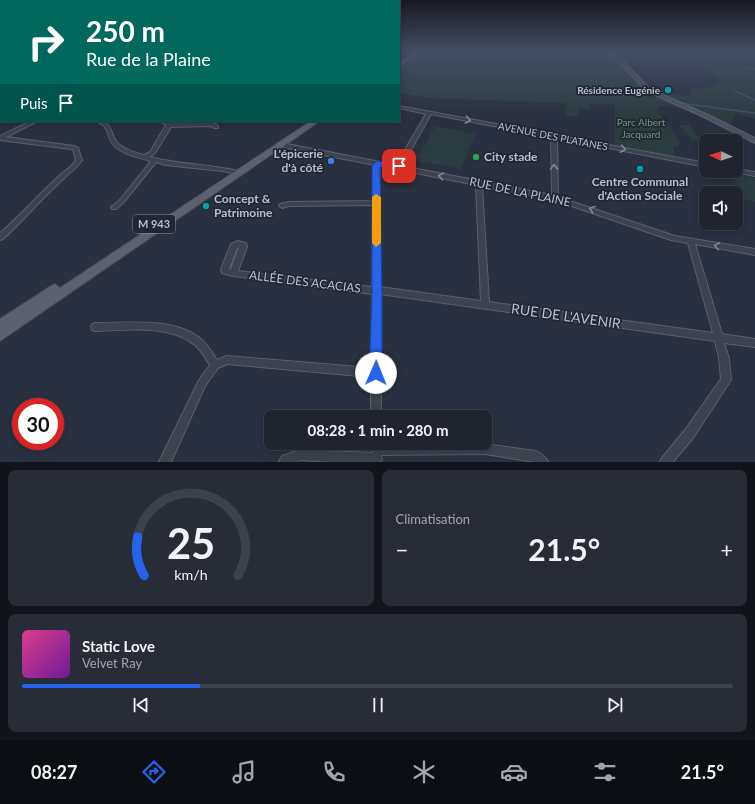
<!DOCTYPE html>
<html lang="fr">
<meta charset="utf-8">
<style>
body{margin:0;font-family:Lato,sans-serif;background:#272c37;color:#f1f3f6;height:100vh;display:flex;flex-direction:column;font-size:15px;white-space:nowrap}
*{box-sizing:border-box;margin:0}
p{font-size:13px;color:#a1a4aa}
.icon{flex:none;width:22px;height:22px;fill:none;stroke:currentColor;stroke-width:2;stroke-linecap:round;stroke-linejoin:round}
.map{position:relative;height:462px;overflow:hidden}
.details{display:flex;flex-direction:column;gap:8px;padding:8px;background:#11141a;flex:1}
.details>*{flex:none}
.banner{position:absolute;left:0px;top:0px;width:400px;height:122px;box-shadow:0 2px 10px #0003,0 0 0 1px #3c414b;background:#00695c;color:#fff;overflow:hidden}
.needle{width:26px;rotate:274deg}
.tools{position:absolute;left:699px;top:134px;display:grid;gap:8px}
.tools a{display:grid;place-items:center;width:44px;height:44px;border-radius:8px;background:#1f242f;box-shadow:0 2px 10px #0003,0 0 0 1px #3c414b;font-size:20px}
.speed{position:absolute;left:12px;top:398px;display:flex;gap:8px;font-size:20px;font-weight:700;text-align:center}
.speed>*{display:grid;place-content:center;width:52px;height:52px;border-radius:50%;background:#1f242f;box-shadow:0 2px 10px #0003,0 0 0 1px #3c414b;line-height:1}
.speed .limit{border:6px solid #d22;background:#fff;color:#111}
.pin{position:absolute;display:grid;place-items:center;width:34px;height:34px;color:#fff;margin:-17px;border-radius:8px;box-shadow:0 2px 6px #0006}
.me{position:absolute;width:44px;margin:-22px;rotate:1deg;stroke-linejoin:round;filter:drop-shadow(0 0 3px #0008)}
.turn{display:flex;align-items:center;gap:14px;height:84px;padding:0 20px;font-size:18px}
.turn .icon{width:52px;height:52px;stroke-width:2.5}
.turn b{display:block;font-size:28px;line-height:34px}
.then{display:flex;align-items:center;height:38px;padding:0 20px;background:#0003;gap:8px;font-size:15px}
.big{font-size:30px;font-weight:700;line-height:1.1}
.details .tile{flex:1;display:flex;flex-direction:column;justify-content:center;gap:6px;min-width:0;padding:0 14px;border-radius:8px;background:#272c37}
.details .dial{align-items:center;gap:0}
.dial svg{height:104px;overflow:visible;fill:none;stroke:#3c414b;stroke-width:7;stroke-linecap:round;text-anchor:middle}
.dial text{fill:#f1f3f6;stroke:none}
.song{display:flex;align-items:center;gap:12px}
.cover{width:48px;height:48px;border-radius:6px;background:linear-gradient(135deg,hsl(330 70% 55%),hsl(280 70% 35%))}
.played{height:4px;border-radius:2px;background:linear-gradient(90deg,#2563eb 25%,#3c414b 25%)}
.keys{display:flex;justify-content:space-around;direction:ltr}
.heat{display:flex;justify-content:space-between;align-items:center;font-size:22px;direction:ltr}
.details .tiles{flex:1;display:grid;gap:8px;grid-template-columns:1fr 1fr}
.tile:last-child{grid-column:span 2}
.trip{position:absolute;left:264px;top:410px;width:228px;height:40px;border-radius:8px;background:#1f242f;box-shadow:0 2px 10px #0003,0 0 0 1px #3c414b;font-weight:700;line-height:40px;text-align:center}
.dock{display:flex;height:64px;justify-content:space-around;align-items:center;background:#0c0e13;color:#a1a4aa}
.dock .icon{width:28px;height:28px}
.dock .active{color:#2563eb}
.dock b{font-size:18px;color:#f1f3f6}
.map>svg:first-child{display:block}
.green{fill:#2c3d41;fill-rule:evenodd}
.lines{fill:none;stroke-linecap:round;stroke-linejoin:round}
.stream{stroke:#424e68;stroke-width:1.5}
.street-casing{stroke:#5a606c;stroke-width:2}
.secondary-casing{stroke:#5a606c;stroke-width:2}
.primary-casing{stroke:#464b58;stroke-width:2}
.street{fill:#3d424f;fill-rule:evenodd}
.secondary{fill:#4b5161;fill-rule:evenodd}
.primary{fill:#5b616f;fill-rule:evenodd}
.oneway{stroke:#818692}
.route{fill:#2563eb;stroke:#184099}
.slow{fill:#f59e0b}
.culture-dot{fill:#0f9aa8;stroke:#212734;stroke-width:1.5}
.leisure-dot{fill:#2e9e5b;stroke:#212734;stroke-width:1.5}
.shop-dot{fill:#3f7fe0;stroke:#212734;stroke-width:1.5}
.labels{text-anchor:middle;stroke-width:3.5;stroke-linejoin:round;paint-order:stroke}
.far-poi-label{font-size:10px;font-weight:bold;fill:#b9bec9;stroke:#212734;text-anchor:end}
.far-park-label{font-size:10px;fill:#73987f;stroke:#212734}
.far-street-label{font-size:10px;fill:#b9bec9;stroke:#212734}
.shield{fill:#212734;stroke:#8b919c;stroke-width:1}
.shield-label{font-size:11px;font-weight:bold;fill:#b9bec9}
.poi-label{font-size:12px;font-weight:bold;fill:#b9bec9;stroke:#212734;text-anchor:start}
.street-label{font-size:12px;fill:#b9bec9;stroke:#212734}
.near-street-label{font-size:14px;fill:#b9bec9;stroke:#212734}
</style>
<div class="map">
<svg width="755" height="462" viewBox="0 0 755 462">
<rect width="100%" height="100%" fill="#29303f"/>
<path class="green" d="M420,51H755V119L737,113L728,125L696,110L658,105L659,108L656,110L680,141L678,146H673L675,156L615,145V104H591L590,110L579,108L577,117L565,115L566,103L427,98L399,93V65ZM647,59L692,65L713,73L722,81L706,88H703V89H690L692,93L689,96L668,94L663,98H649L617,61Z
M679,125H689L702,141L692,140Z
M435,126L475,134L461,169L414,160L417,153L420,154Z
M726,173L755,178V202L742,199L734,178L728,177Z"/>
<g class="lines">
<path class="stream" d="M516,51L569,52
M613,51L618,52L617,53
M653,51L670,60
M744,68L755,69
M735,91L755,100
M680,103L755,113"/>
<g class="street-casing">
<path id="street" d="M399,106L706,163V167L557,138L558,197L675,236L755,249V255L695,244L722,334L755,339V347L724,343L729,358L731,380L693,438L673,462H660L662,458L685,430L721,379L719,358L715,341L380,294L381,417H371V377L227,364L218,368L205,386L171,462H159L199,380L210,365C205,358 201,350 195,345C169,324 126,330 95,331L92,330L91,327L92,324L95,323C128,323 176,317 202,340C208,345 212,353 217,360L227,356L371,368L372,294L233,276L222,273L221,269L231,244L238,241L246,243L247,247L238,271L372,287L373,205L289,206L282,208L279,206L280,204L289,202L373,201V167L375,165L282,147L279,145L282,143L396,165L426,114L399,108ZM431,114L551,137L552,195L402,166ZM380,166L476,185L481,301L380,287ZM482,186L554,200L671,240L688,243L713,333L489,302ZM239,247L231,269H229L237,248Z
M31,121H38L6,137L74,146L78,148L82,160C76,169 68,174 60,182C40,200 23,221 3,239L0,240V233C20,216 37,196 56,179C63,172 71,168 76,160L73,149H71L0,140V136Z
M96,121C113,121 109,131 116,141C122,149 136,153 144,155L150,152L166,125L159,121H166L170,123H214L218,126V128H214L211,126L171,127L155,153L150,157C180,165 212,164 242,172L243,173L240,175L223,171L165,165L156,162L123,203L116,209H112L111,207L119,201L151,161C140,158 120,154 112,143C109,138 108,131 104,126C102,124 99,123 96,121Z
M736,169L755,172V176L734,172L733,171H736Z
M485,444L535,451C541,453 545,456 548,462H534L485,454L381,455L382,459L381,462H329L300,460L296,462H279L282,456L300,450L373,453L372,450L373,446L377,445Z"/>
</g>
<g class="secondary-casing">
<path id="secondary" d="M603,51H609L618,55L650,89L708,115L755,138V143L704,117L646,91L614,57Z"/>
</g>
<g class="primary-casing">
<path id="primary" d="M417,51H423L399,67V62Z
M311,121H320L0,341V319L51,286L55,284L60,288Z"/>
</g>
<use href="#street" class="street"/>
<use href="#secondary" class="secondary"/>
<use href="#primary" class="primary"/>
</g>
<defs><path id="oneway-chevron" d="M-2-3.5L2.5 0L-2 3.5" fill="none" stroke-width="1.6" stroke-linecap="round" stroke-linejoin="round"/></defs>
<g class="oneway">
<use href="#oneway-chevron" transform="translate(468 120) rotate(11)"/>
<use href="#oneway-chevron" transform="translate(623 149) rotate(11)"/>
<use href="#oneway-chevron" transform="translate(554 167) rotate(-92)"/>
<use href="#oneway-chevron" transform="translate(441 176) rotate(-169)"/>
<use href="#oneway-chevron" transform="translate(592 209) rotate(-160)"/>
<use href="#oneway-chevron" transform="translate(717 246) rotate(-170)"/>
</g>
<linearGradient id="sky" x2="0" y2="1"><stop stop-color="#171a23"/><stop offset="0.44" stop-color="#434e63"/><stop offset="1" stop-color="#434e63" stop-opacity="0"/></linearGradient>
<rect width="755" height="116" fill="url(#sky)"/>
<path class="route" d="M378,161L399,164L403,166L399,169L380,167L382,298V373L380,377L376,379L371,377L369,373L372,298V167L375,162Z"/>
<path class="slow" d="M376,194L381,197V243L376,247L372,243V197Z"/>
<g class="culture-dot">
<circle cx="668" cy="90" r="4"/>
<circle cx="640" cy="169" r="4"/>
<circle cx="206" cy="206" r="4"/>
</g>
<circle class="leisure-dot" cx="476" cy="157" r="4"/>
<circle class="shop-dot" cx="331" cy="161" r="4"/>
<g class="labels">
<g class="far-poi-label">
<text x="660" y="94">Résidence Eugénie</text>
</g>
<g class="far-park-label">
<text x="641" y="126">Parc Albert<tspan x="641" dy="12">Jacquard</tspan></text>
</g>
<g class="far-street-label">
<text transform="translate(553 136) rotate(11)" y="4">AVENUE DES PLATANES</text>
</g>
<rect class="shield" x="133" y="215" width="42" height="18" rx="3"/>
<g class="shield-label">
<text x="154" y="228">M 943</text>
</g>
<g class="poi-label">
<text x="323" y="158" text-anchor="end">L'épicerie<tspan x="323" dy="14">d'à côté</tspan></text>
<text x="484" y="161">City stade</text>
<text x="640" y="186" text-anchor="middle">Centre Communal<tspan x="640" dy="14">d'Action Sociale</tspan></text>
<text x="214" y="203">Concept &amp;<tspan x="214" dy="14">Patrimoine</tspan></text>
</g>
<g class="street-label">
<text transform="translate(520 192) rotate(12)" y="4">RUE DE LA PLAINE</text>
<text transform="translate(305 282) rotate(7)" y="4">ALLÉE DES ACACIAS</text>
</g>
<g class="near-street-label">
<text transform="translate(566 316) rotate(8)" y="5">RUE DE L'AVENIR</text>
</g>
</g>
</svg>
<div class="tools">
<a><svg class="needle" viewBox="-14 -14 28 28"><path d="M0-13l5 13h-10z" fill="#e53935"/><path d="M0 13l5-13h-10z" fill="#a1a4aa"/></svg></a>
<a><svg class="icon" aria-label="sound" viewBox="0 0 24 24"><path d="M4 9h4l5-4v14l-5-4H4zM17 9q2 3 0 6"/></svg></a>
</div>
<div class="speed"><div class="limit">30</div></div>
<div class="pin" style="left:399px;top:166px;background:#d93025"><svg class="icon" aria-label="arrive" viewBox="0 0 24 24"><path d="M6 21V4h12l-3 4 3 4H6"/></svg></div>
<svg class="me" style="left:376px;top:373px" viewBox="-20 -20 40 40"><circle r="19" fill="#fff"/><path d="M0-13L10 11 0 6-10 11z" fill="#2563eb"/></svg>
<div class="trip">08:28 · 1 min · 280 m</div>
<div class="banner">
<div class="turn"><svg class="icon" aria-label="right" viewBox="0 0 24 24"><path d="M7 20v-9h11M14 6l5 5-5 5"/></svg><div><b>250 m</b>Rue de la Plaine</div></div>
<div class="then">Puis<svg class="icon" aria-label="arrive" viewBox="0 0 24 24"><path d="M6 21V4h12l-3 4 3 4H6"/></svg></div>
</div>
</div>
<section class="details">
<div class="tiles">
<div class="tile dial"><svg viewBox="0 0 100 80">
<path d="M14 69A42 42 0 1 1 86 69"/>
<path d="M14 69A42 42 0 0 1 9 39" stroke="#2563eb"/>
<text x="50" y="56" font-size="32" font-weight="700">25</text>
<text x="50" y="72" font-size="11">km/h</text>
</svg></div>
<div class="tile"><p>Climatisation</p>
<div class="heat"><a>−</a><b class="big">21.5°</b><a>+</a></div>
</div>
<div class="tile">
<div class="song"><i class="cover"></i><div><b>Static Love</b><p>Velvet Ray</p></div></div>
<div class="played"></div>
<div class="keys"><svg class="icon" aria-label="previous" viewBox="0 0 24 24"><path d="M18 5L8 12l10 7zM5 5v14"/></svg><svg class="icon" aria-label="pause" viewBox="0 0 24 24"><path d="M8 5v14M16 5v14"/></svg><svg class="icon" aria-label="next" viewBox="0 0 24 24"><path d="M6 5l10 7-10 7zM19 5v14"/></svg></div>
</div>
</div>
</section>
<nav class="dock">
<b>08:27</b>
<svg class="icon active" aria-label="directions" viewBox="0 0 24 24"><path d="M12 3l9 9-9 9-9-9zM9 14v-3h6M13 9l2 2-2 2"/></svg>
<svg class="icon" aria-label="music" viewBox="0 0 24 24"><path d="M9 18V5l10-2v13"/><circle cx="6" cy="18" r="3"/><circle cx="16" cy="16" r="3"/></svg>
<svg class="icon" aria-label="phone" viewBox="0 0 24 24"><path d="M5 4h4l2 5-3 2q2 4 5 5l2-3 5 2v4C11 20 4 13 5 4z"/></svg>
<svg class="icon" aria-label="climate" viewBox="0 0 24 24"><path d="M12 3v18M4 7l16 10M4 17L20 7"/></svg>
<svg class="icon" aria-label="car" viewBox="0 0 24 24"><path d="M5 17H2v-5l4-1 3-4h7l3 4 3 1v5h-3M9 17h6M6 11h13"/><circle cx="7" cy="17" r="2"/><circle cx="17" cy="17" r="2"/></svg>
<svg class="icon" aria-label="filters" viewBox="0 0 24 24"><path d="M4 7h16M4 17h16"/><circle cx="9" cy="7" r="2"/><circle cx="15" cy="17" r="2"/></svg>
<b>21.5°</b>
</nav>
